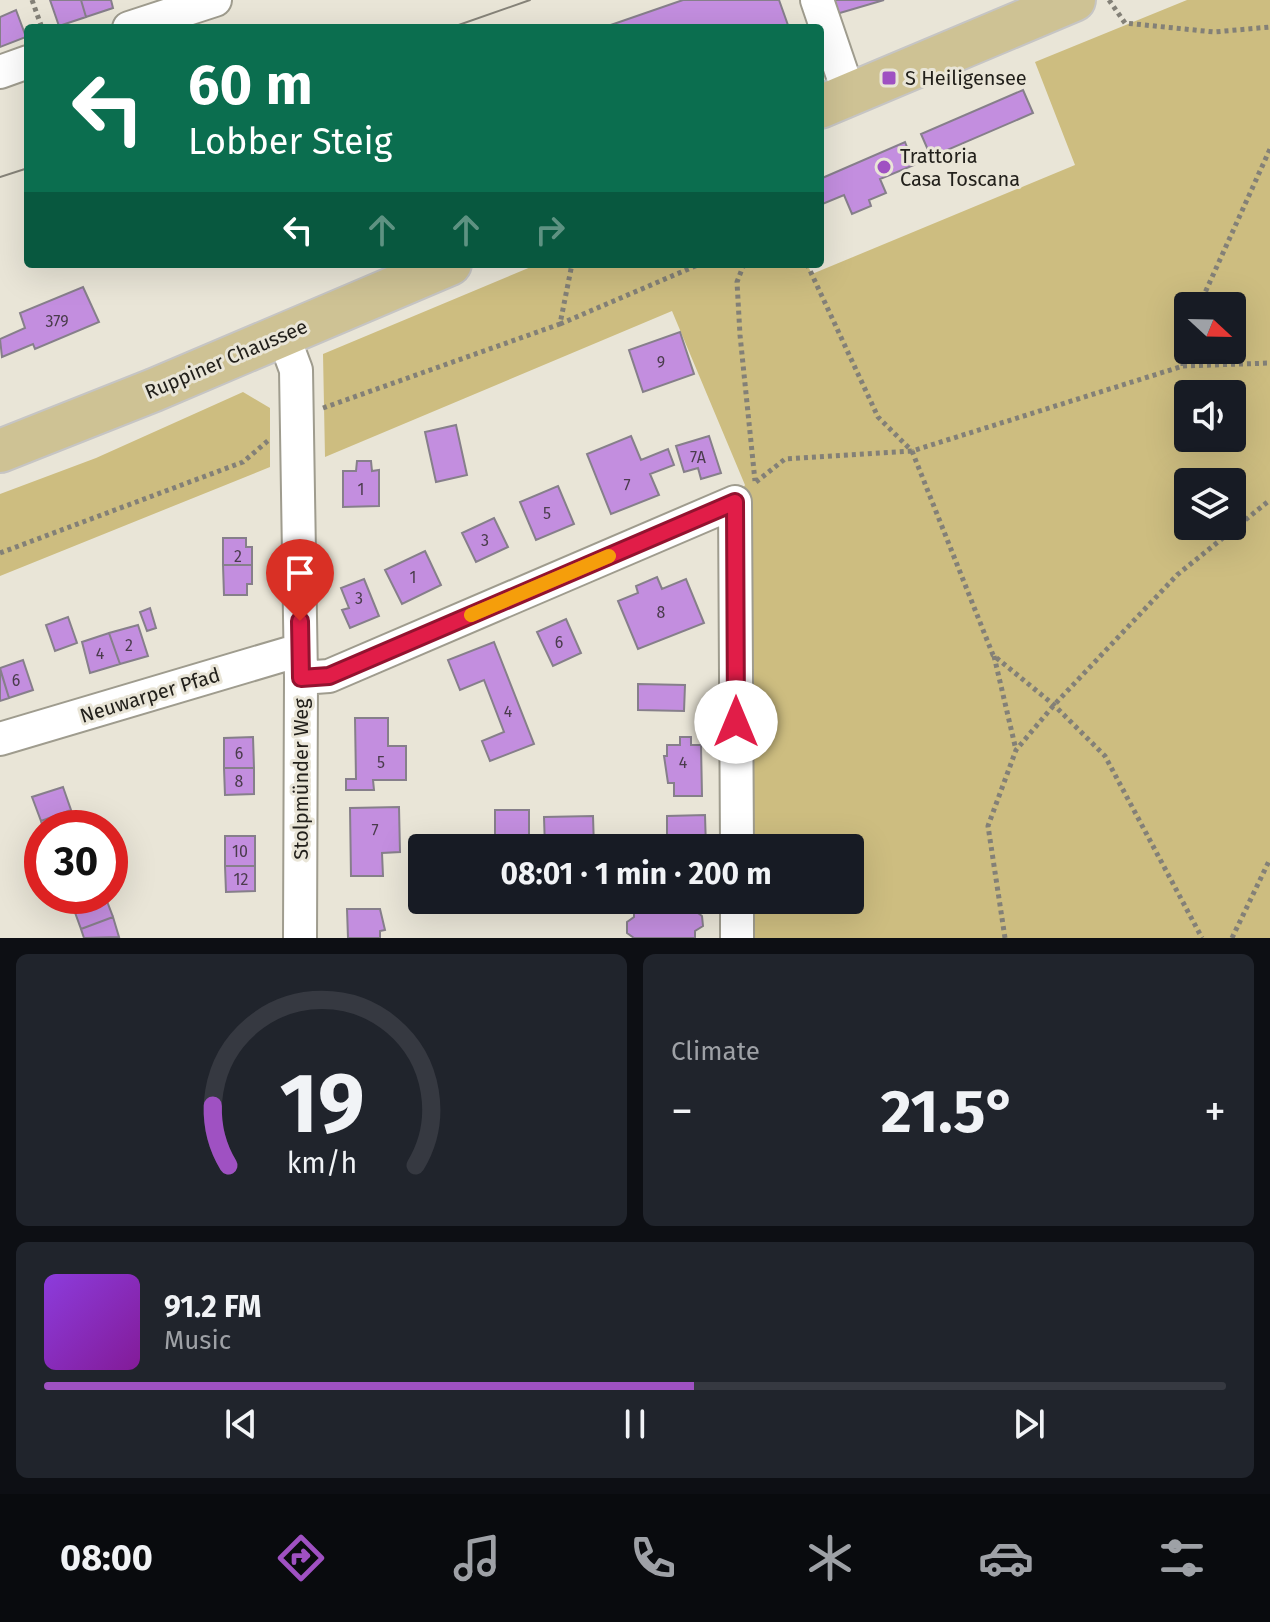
<!DOCTYPE html>
<meta charset="utf-8">
<style>
body{margin:0;font-family:"Fira Sans",sans-serif;background:#20242c;color:#f1f3f6;height:100vh;display:flex;flex-direction:column;font-size:30px;white-space:nowrap}
*{box-sizing:border-box;margin:0}
p{font-size:26px;color:#9ea1a6}
.icon{flex:none;width:44px;height:44px;fill:none;stroke:currentColor;stroke-width:2;stroke-linecap:round;stroke-linejoin:round}
.map{position:relative;height:938px;overflow:hidden}
.panel{display:flex;flex-direction:column;gap:16px;padding:16px;background:#0d0f14;flex:1}
.panel>*{flex:none}
.guide{position:absolute;left:24px;top:24px;width:800px;height:244px;border-radius:8px;box-shadow:0 8px 32px #0002;background:#0b6e4f;color:#fff;overflow:hidden}
.needle{width:52px;rotate:112deg}
.controls{position:absolute;left:1174px;top:292px;display:grid;gap:16px}
.controls a{display:grid;place-items:center;width:72px;height:72px;border-radius:8px;background:#171b24;box-shadow:0 8px 32px #0002;font-size:40px}
.speed{position:absolute;left:24px;top:810px;display:flex;gap:16px;font-size:40px;font-weight:700;text-align:center}
.speed>*{display:grid;place-content:center;width:104px;height:104px;border-radius:50%;background:#171b24;box-shadow:0 8px 32px #0002;line-height:1}
.speed .limit{border:12px solid #d22;background:#fff;color:#111}
.pin{position:absolute;display:grid;place-items:center;width:68px;height:68px;color:#fff;margin:-82px -34px;border-radius:50% 50% 50% 0;rotate:-45deg;box-shadow:0 0 8px #0007}
.pin .icon{rotate:45deg}
.me{position:absolute;width:88px;margin:-44px;rotate:0deg;stroke-linejoin:round;filter:drop-shadow(0 0 6px #0008)}
.turn{display:flex;align-items:center;gap:28px;height:168px;padding:0 32px;font-size:36px}
.turn .icon{width:104px;height:104px;stroke-width:2.5}
.turn b{display:block;font-size:56px;line-height:68px}
.lanes{display:flex;align-items:center;height:76px;padding:0 32px;background:#0003;justify-content:center;gap:40px;direction:ltr}
.lanes .off{opacity:.35}
.big{font-size:60px;font-weight:700;line-height:1.1}
.panel .widget{flex:1;display:flex;flex-direction:column;justify-content:center;gap:12px;min-width:0;padding:0 28px;border-radius:12px;background:#20242c}
.panel .dial{align-items:center;gap:0}
.dial svg{height:208px;overflow:visible;fill:none;stroke:#363941;stroke-width:7;stroke-linecap:round;text-anchor:middle}
.dial text{fill:#f1f3f6;stroke:none}
.song{display:flex;align-items:center;gap:24px}
.cover{width:96px;height:96px;border-radius:12px;background:linear-gradient(135deg,hsl(270 70% 55%),hsl(290 70% 35%))}
.played{height:8px;border-radius:4px;background:linear-gradient(90deg,#9f51c2 55%,#363941 55%)}
.keys{display:flex;justify-content:space-around;direction:ltr}
.heat{display:flex;justify-content:space-between;align-items:center;font-size:44px;direction:ltr}
.panel .tiles{flex:1;display:grid;gap:16px;grid-template-columns:1fr 1fr}
.widget:last-child{grid-column:span 2}
.trip{position:absolute;left:408px;top:834px;width:456px;height:80px;border-radius:8px;background:#171b24;box-shadow:0 8px 32px #0002;font-weight:700;line-height:80px;text-align:center}
.tab-bar{display:flex;height:128px;justify-content:space-around;align-items:center;background:#090b0e;color:#9ea1a6}
.tab-bar .icon{width:56px;height:56px}
.tab-bar .active{color:#9f51c2}
.tab-bar b{font-size:36px;color:#f1f3f6}
.map>svg:first-child{display:block}
.green{fill:#cdbd80;fill-rule:evenodd}
.building{fill:#c38edf;stroke:#867f8a;stroke-width:2}
.lines{fill:none;stroke-linecap:round;stroke-linejoin:round}
.minor-casing{stroke:#9f9c8e;stroke-width:36}
.major-casing{stroke:#c6c5c4;stroke-width:46}
.path{stroke:#838077;stroke-width:5;stroke-dasharray:4 4;stroke-linecap:butt}
.minor{stroke:#fff;stroke-width:32}
.major{stroke:#cec294;stroke-width:42}
.tram{stroke:#868379;stroke-width:2}
.route-casing{stroke:#92132f;stroke-width:20}
.route{stroke:#e11d48;stroke-width:14}
.slow{stroke:#f59e0b;stroke-width:14}
.poi-dot{fill:#9f51c2;stroke:#e9e5d7;stroke-width:3}
.labels{text-anchor:middle;stroke-width:6;stroke-linejoin:round;paint-order:stroke}
.number-label{font-size:16px;fill:#4a3c4c}
.poi-label{font-size:20px;fill:#22201b;stroke:#e9e5d7;text-anchor:start}
.street-label{font-size:20px;fill:#22201b;stroke:#e9e5d7}
</style>
<div class="map">
<svg width="1270" height="938" viewBox="0 0 1270 938">
<rect width="100%" height="100%" fill="#e9e5d7"/>
<path class="green" d="M1187,0H1270V938H737V900H850V848H737L735,502L745,485L672,311L325,457L323,354L538,264H807L812,274L1075,165L1035,62ZM1188,306H1232V350H1188ZM1188,394H1232V438H1188ZM1188,482H1232V526H1188Z
M243,392L270,408V467L0,576V494L96,458Z"/>
<path class="building" d="M50,0H81L86,17L59,26Z
M81,0H111L113,8L86,17Z
M683,0H779L789,28H602Z
M828,0H884L833,15Z
M16,10L26,37L0,47V17Z
M1023,90L1033,113L931,157L921,134Z
M905,142L914,165L880,179L886,193L869,200L871,206L852,214L844,195L820,205V179Z
M83,287L99,322L35,349L33,344L2,357L0,339L25,328L20,313Z
M680,332L694,374L643,392L629,350Z
M456,425L467,475L436,482L425,432Z
M631,436L641,460L668,449L674,465L650,474L659,495L611,514L587,454Z
M709,436L721,473L701,479L698,468L684,472L676,446Z
M357,461H371L372,471L379,470V506L343,507V471H356Z
M558,486L574,524L536,540L520,502Z
M494,518L508,547L476,562L462,533Z
M223,538H246V547H252V565H223Z
M425,551L441,585L402,604L385,570Z
M223,565H252V584H247V595H224Z
M657,577L662,589L686,579L704,623L638,649L618,601L638,593L636,586Z
M364,579L379,616L350,628L342,610L349,608L341,588Z
M150,608L156,628L147,631L140,612Z
M68,617L77,643L55,651L46,625Z
M566,619L581,653L553,666L537,632Z
M138,625L148,656L120,664L109,633Z
M109,633L120,664L90,673L82,642Z
M494,642L534,744L490,761L482,741L504,732L484,680L460,690L448,660Z
M23,660L33,690L9,698L0,668Z
M0,669L9,698L0,701Z
M638,684L685,685L684,711L638,710Z
M355,718H388V746H406V780H373L374,790H346V779H356Z
M253,737L254,768H224V738Z
M680,737H691V745H701L702,796H674V783H668L664,756H667V745H680Z
M224,768H254V794L225,795Z
M63,787L71,810L41,821L32,797Z
M399,807L400,852L382,853L383,876H351L350,808Z
M71,810L77,828H43L41,821Z
M495,810H529V848H476V843L495,842Z
M705,815L706,848H667V816Z
M593,816L594,848H545L544,817Z
M225,836H255V866H225Z
M225,866H255V891L226,892Z
M69,896H105L113,917L81,929Z
M634,900H695L694,910L702,916L703,926L695,931V938H634L627,933V922L634,917Z
M347,909H380L385,930L380,931V938H348Z
M113,917L119,937L84,938L81,929Z"/>
<g class="lines">
<g class="minor-casing">
<path id="minor" d="M817,0L849,94
M129,28L215,0
M0,72L28,62
M283,335L296,370L301,678L300,938
M301,678L329,676L735,502L737,848
M0,739L300,650
M737,900V938"/>
</g>
<g class="major-casing">
<path id="major" d="M820,107L1074,0
M0,451L154,390L450,264"/>
</g>
<path class="path" d="M32,0L42,28
M1109,0L1125,23L1214,32L1270,27
M744,264L737,282L740,335L755,481
M807,264L878,417L912,451
M1199,306L1270,149
M560,324L700,264
M1188,331L1183,342V366L912,451L993,655L1054,705L1105,756L1202,938
M1183,366L1270,363
M323,408L560,324L572,264
M756,482L785,459L912,451
M0,553L243,462L270,439
M994,656L1016,750
M1005,938L988,826L1016,750L1054,705L1177,575L1270,500
M1232,938L1270,859"/>
<use href="#minor" class="minor"/>
<use href="#major" class="major"/>
<path class="tram" d="M450,28L530,0
M0,177L28,168"/>
</g>
<g class="lines">
<g class="route-casing">
<path id="route" d="M300,621L301,678L329,676L735,502L736,722"/>
</g>
<use href="#route" class="route"/>
<path class="slow" d="M471,615L609,556"/>
</g>
<g class="poi-dot">
<rect x="881" y="70" width="16" height="16" rx="4"/>
<circle cx="884" cy="167" r="8"/>
</g>
<g class="labels">
<g class="number-label">
<text x="57" y="327">379</text>
<text x="661" y="368">9</text>
<text x="698" y="463">7A</text>
<text x="627" y="491">7</text>
<text x="361" y="495">1</text>
<text x="547" y="519">5</text>
<text x="485" y="546">3</text>
<text x="238" y="562">2</text>
<text x="413" y="583">1</text>
<text x="359" y="604">3</text>
<text x="661" y="618">8</text>
<text x="559" y="648">6</text>
<text x="129" y="651">2</text>
<text x="100" y="659">4</text>
<text x="16" y="686">6</text>
<text x="508" y="717">4</text>
<text x="239" y="759">6</text>
<text x="381" y="768">5</text>
<text x="683" y="768">4</text>
<text x="239" y="787">8</text>
<text x="375" y="836">7</text>
<text x="240" y="857">10</text>
<text x="241" y="885">12</text>
</g>
<g class="poi-label">
<text x="905" y="85">S Heiligensee</text>
<text x="900" y="163">Trattoria<tspan x="900" dy="23">Casa Toscana</tspan></text>
</g>
<g class="street-label">
<text transform="translate(226 359) rotate(-23)" y="7">Ruppiner Chaussee</text>
<text transform="translate(150 695) rotate(-17)" y="7">Neuwarper Pfad</text>
<text transform="translate(301 779) rotate(-90)" y="7">Stolpmünder Weg</text>
</g>
</g>
</svg>
<div class="controls">
<a><svg class="needle" viewBox="-14 -14 28 28"><path d="M0-13l5 13h-10z" fill="#e53935"/><path d="M0 13l5-13h-10z" fill="#9ea1a6"/></svg></a>
<a><svg class="icon" aria-label="sound" viewBox="0 0 24 24"><path d="M4 9h4l5-4v14l-5-4H4zM17 9q2 3 0 6"/></svg></a>
<a><svg class="icon" aria-label="layers" viewBox="0 0 24 24"><path d="M12 4l9 5-9 5-9-5zM3 14l9 5 9-5"/></svg></a>
</div>
<div class="speed"><div class="limit">30</div></div>
<div class="pin" style="left:300px;top:621px;background:#d93025"><svg class="icon" aria-label="arrive" viewBox="0 0 24 24"><path d="M6 21V4h12l-3 4 3 4H6"/></svg></div>
<svg class="me" style="left:736px;top:722px" viewBox="-20 -20 40 40"><circle r="19" fill="#fff"/><path d="M0-13L10 11 0 6-10 11z" fill="#e11d48"/></svg>
<div class="trip">08:01 · 1 min · 200 m</div>
<div class="guide">
<div class="turn"><svg class="icon" aria-label="left" viewBox="0 0 24 24"><path d="M17 20v-9H6M10 6l-5 5 5 5"/></svg><div><b>60 m</b>Lobber Steig</div></div>
<div class="lanes"><svg class="icon" aria-label="left" viewBox="0 0 24 24"><path d="M17 20v-9H6M10 6l-5 5 5 5"/></svg><svg class="icon off" aria-label="ahead" viewBox="0 0 24 24"><path d="M12 20V5M6 11l6-6 6 6"/></svg><svg class="icon off" aria-label="ahead" viewBox="0 0 24 24"><path d="M12 20V5M6 11l6-6 6 6"/></svg><svg class="icon off" aria-label="right" viewBox="0 0 24 24"><path d="M7 20v-9h11M14 6l5 5-5 5"/></svg></div>
</div>
</div>
<section class="panel">
<div class="tiles">
<div class="widget dial"><svg viewBox="0 0 100 80">
<path d="M14 69A42 42 0 1 1 86 69"/>
<path d="M14 69A42 42 0 0 1 8 46" stroke="#9f51c2"/>
<text x="50" y="56" font-size="32" font-weight="700">19</text>
<text x="50" y="72" font-size="11">km/h</text>
</svg></div>
<div class="widget"><p>Climate</p>
<div class="heat"><a>−</a><b class="big">21.5°</b><a>+</a></div>
</div>
<div class="widget">
<div class="song"><i class="cover"></i><div><b>91.2 FM</b><p>Music</p></div></div>
<div class="played"></div>
<div class="keys"><svg class="icon" aria-label="previous" viewBox="0 0 24 24"><path d="M18 5L8 12l10 7zM5 5v14"/></svg><svg class="icon" aria-label="pause" viewBox="0 0 24 24"><path d="M8 5v14M16 5v14"/></svg><svg class="icon" aria-label="next" viewBox="0 0 24 24"><path d="M6 5l10 7-10 7zM19 5v14"/></svg></div>
</div>
</div>
</section>
<nav class="tab-bar">
<b>08:00</b>
<svg class="icon active" aria-label="directions" viewBox="0 0 24 24"><path d="M12 3l9 9-9 9-9-9zM9 14v-3h6M13 9l2 2-2 2"/></svg>
<svg class="icon" aria-label="music" viewBox="0 0 24 24"><path d="M9 18V5l10-2v13"/><circle cx="6" cy="18" r="3"/><circle cx="16" cy="16" r="3"/></svg>
<svg class="icon" aria-label="phone" viewBox="0 0 24 24"><path d="M5 4h4l2 5-3 2q2 4 5 5l2-3 5 2v4C11 20 4 13 5 4z"/></svg>
<svg class="icon" aria-label="climate" viewBox="0 0 24 24"><path d="M12 3v18M4 7l16 10M4 17L20 7"/></svg>
<svg class="icon" aria-label="car" viewBox="0 0 24 24"><path d="M5 17H2v-5l4-1 3-4h7l3 4 3 1v5h-3M9 17h6M6 11h13"/><circle cx="7" cy="17" r="2"/><circle cx="17" cy="17" r="2"/></svg>
<svg class="icon" aria-label="filters" viewBox="0 0 24 24"><path d="M4 7h16M4 17h16"/><circle cx="9" cy="7" r="2"/><circle cx="15" cy="17" r="2"/></svg>
</nav>
